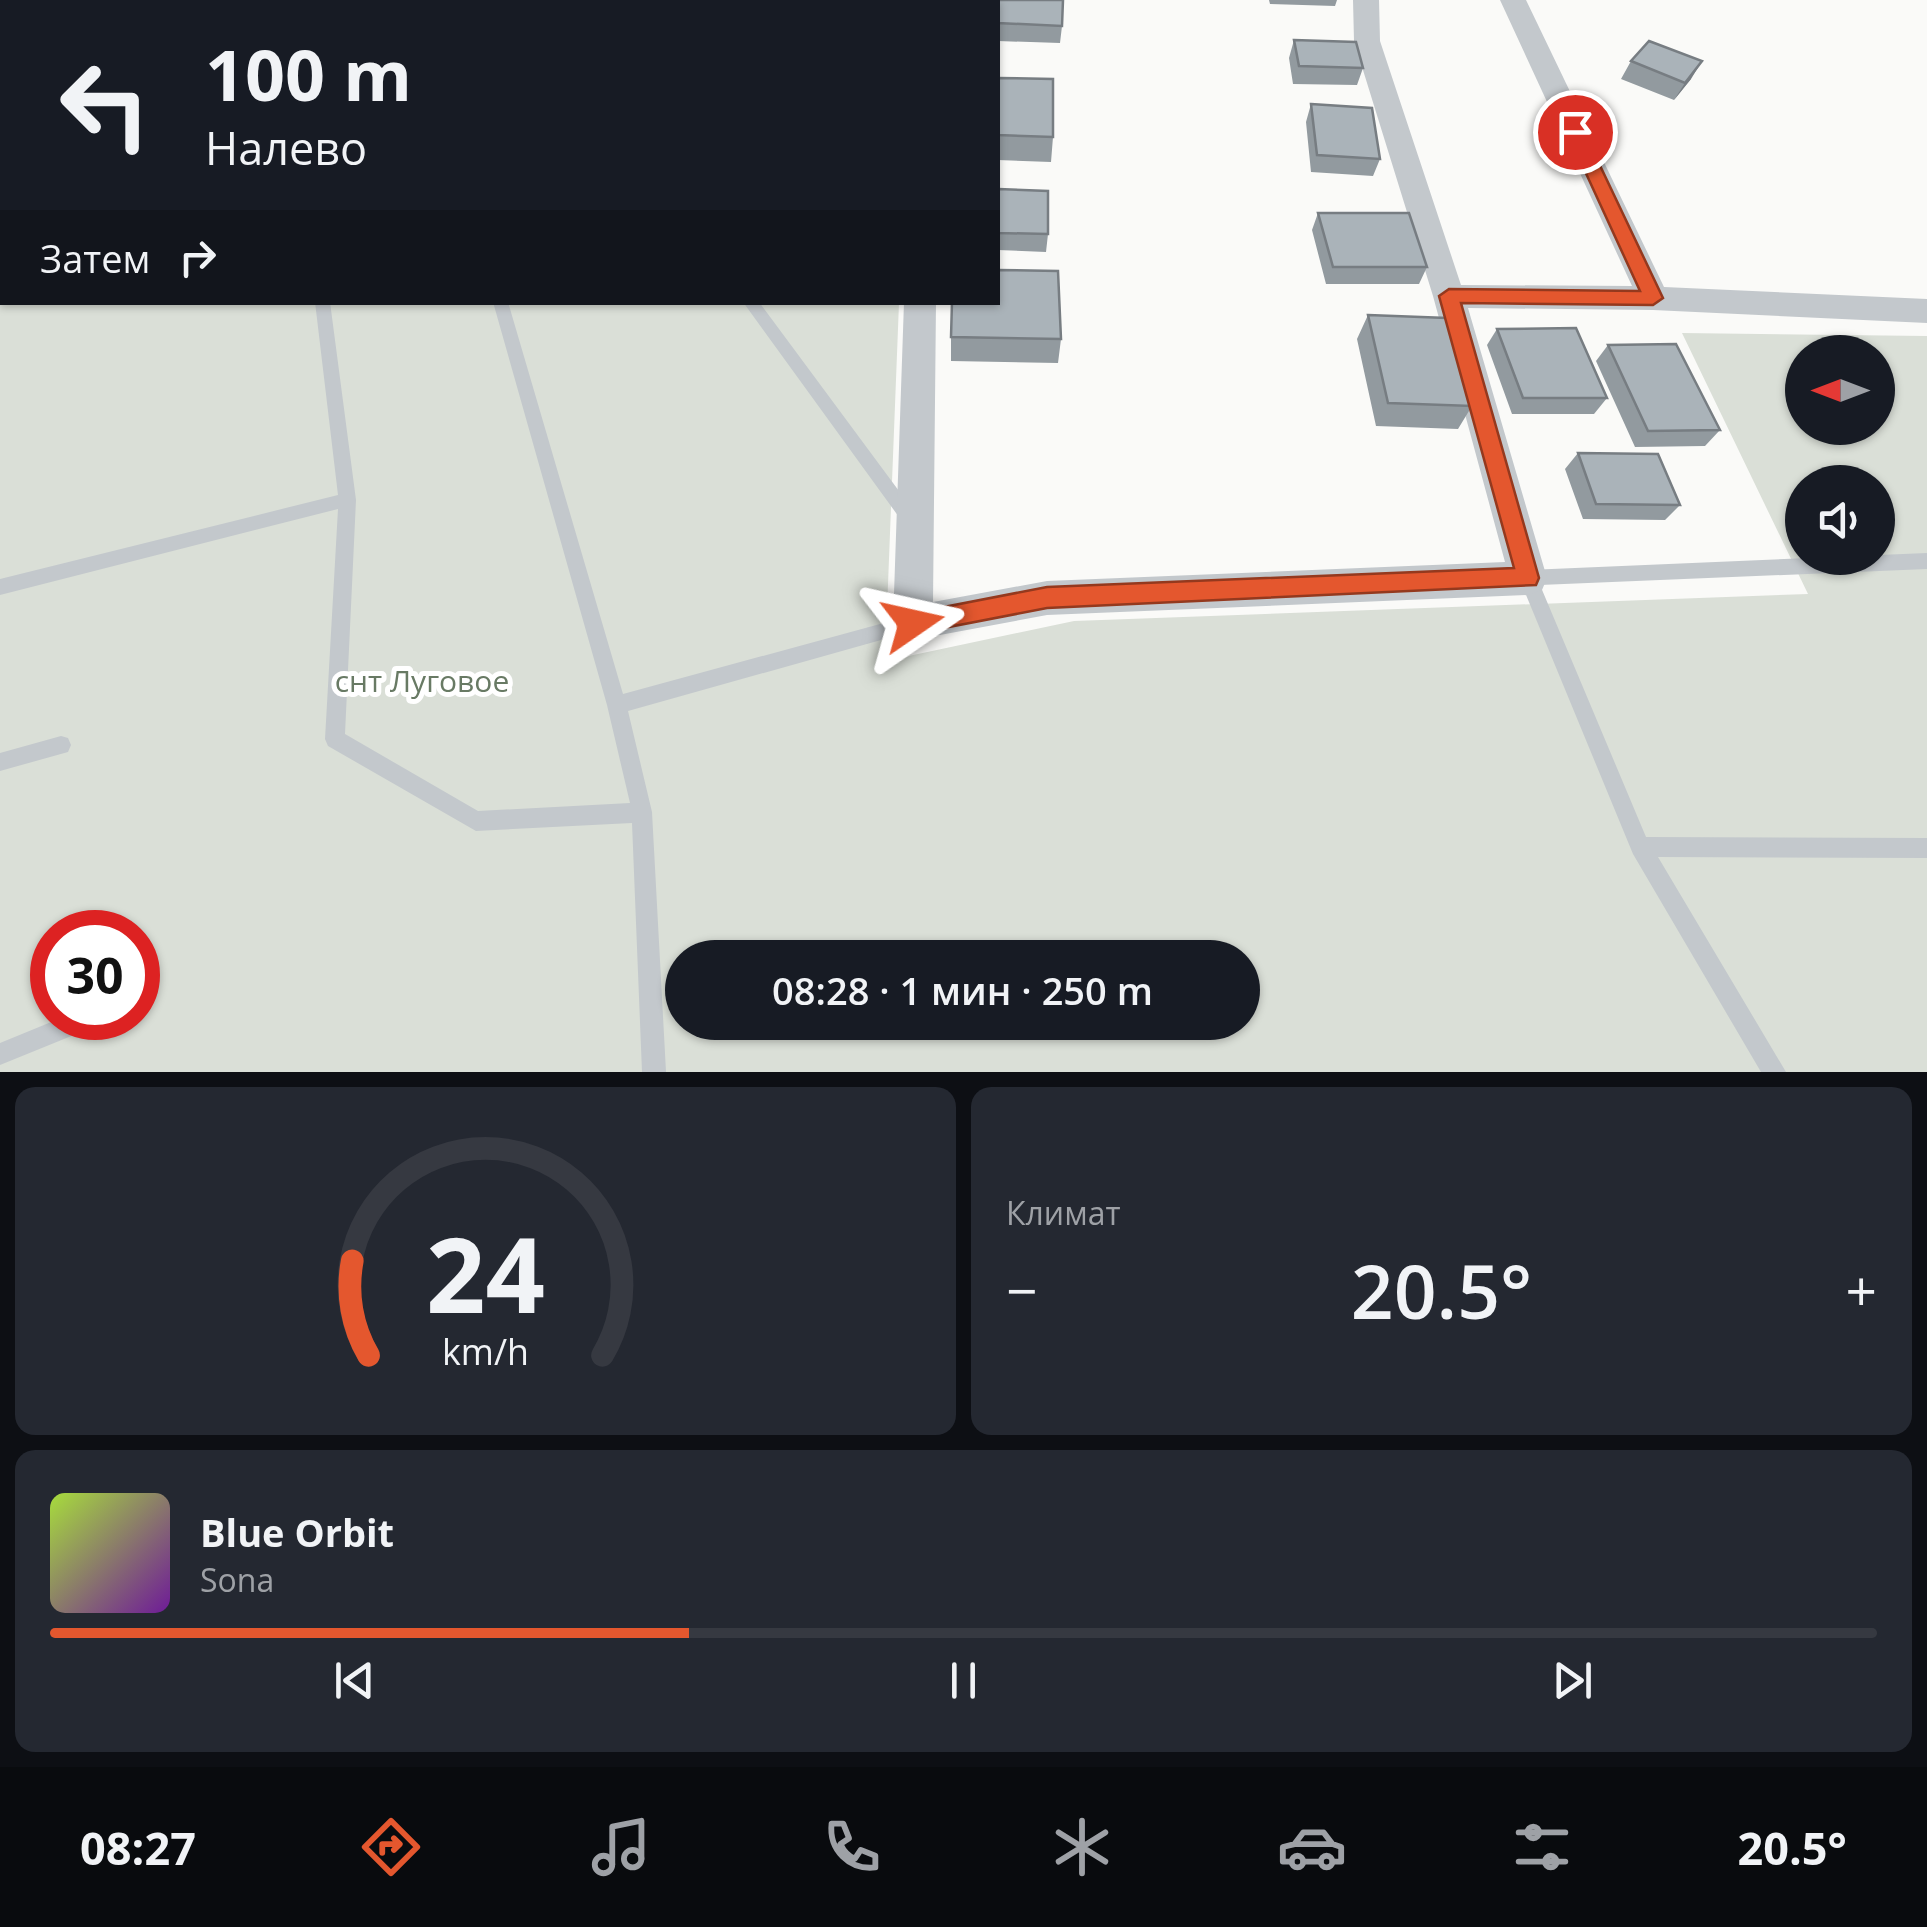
<!DOCTYPE html>
<html lang="ru">
<meta charset="utf-8">
<style>
body{margin:0;font-family:"Open Sans",sans-serif;background:#242831;color:#f1f3f6;height:100vh;display:flex;flex-direction:column;font-size:38px;white-space:nowrap}
*{box-sizing:border-box;margin:0}
p{font-size:32px;color:#9ea1a6}
.icon{flex:none;width:55px;height:55px;fill:none;stroke:currentColor;stroke-width:2;stroke-linecap:round;stroke-linejoin:round}
.map{position:relative;height:1072px;overflow:hidden}
.panel{display:flex;flex-direction:column;gap:15px;padding:15px;background:#0d0f14;flex:1}
.panel>*{flex:none}
.hud{position:absolute;left:0px;top:0px;width:1000px;height:305px;box-shadow:0 2px 8px #0004;background:#171b24;color:#f1f3f6;overflow:hidden}
.needle{width:65px;rotate:270deg}
.controls{position:absolute;left:1785px;top:335px;display:grid;gap:20px}
.controls a{display:grid;place-items:center;width:110px;height:110px;border-radius:50%;background:#171b24;box-shadow:0 2px 8px #0004;font-size:50px}
.speed{position:absolute;left:30px;top:910px;display:flex;gap:20px;font-size:50px;font-weight:700;text-align:center}
.speed>*{display:grid;place-content:center;width:130px;height:130px;border-radius:50%;background:#171b24;box-shadow:0 2px 8px #0004;line-height:1}
.speed .limit{border:15px solid #d22;background:#fff;color:#111}
.pin{position:absolute;display:grid;place-items:center;width:85px;height:85px;color:#fff;margin:-42px;border:5px solid #fff;border-radius:50%;box-shadow:0 2px 10px #0007}
.me{position:absolute;width:110px;margin:-55px;rotate:79deg;stroke-linejoin:round;filter:drop-shadow(0 0 8px #0008)}
.turn{display:flex;align-items:center;gap:35px;height:210px;padding:0 40px;font-size:45px}
.turn .icon{width:130px;height:130px;stroke-width:2.5}
.turn b{display:block;font-size:70px;line-height:85px}
.then{display:flex;align-items:center;height:95px;padding:0 40px;background:#0003;gap:20px;font-size:38px}
.big{font-size:75px;font-weight:600;line-height:1.1}
.panel .widget{flex:1;display:flex;flex-direction:column;justify-content:center;gap:15px;min-width:0;padding:0 35px;border-radius:20px;background:#242831}
.panel .dial{align-items:center;gap:0}
.dial svg{height:260px;overflow:visible;fill:none;stroke:#363941;stroke-width:7;stroke-linecap:round;text-anchor:middle}
.dial text{fill:#f1f3f6;stroke:none}
.song{display:flex;align-items:center;gap:30px}
.cover{width:120px;height:120px;border-radius:15px;background:linear-gradient(135deg,hsl(80 70% 55%),hsl(280 70% 35%))}
.played{height:10px;border-radius:5px;background:linear-gradient(90deg,#e4572e 35%,#363941 35%)}
.keys{display:flex;justify-content:space-around;direction:ltr}
.heat{display:flex;justify-content:space-between;align-items:center;font-size:55px;direction:ltr}
.panel .tiles{flex:1;display:grid;gap:15px;grid-template-columns:1fr 1fr}
.widget:last-child{grid-column:span 2}
.trip{position:absolute;left:665px;top:940px;width:595px;height:100px;border-radius:50px;background:#171b24;box-shadow:0 2px 8px #0004;font-weight:600;line-height:100px;text-align:center}
.menu{display:flex;height:160px;justify-content:space-around;align-items:center;background:#090b0e;color:#9ea1a6}
.menu .icon{width:70px;height:70px}
.menu .current{color:#e4572e}
.menu b{font-size:45px;color:#f1f3f6}
.map>svg:first-child{display:block}
.green{fill:#dadfd7;fill-rule:evenodd}
.lines{fill:none;stroke-linecap:round;stroke-linejoin:round}
.service{fill:#c3c8cc;fill-rule:evenodd}
.minor{fill:#c3c8cc;fill-rule:evenodd}
.wall{fill:#929a9f}
.shaded-wall{fill:#777d82}
.building{fill:#aab3b9;stroke:#777d82;stroke-width:2.5}
.route{fill:#e4572e;stroke:#94391e;stroke-width:2.5}
.labels{text-anchor:middle;stroke-width:10;stroke-linejoin:round;paint-order:stroke}
.park-label{font-size:30px;fill:#687a64;stroke:#fff}
</style>
<div class="map">
<svg width="1927" height="1072" viewBox="0 0 1927 1072">
<rect width="100%" height="100%" fill="#fafaf8"/>
<path class="green" d="M0,0H782L2,2V302L899,303L885,661L1074,621L1808,594L1682,333L1927,336V1072H0ZM1802,352H1878V428H1802ZM1802,482H1878V558H1802ZM52,932H138V1018H52ZM682,958H1242V1022H682Z"/>
<g class="lines">
<path class="service" d="M0,0H9V2H2V5Z
M278,0H290V2H278Z
M404,0H416L417,2H405Z
M615,0H627L628,2H616Z
M0,257H2L3,302L0,303Z
M315,302H330L356,500L345,734L478,811L630,803L607,705L493,302H508L623,694L913,615L920,617L922,623L920,629L913,631L628,711L652,812L666,1072H642L632,823L476,831L328,746L325,739L338,509L0,595V579L338,495Z
M743,302H759L916,514L919,519L916,524H904Z
M1927,553V569L1540,585L1646,837L1927,838V858L1658,857L1786,1072H1761L1633,854L1519,578L1522,573L1528,570Z
M61,736L68,738L71,745L68,752L0,771V753Z
M141,985L149,988L152,996L149,1004L138,1009V986Z
M61,1018H99L96,1026L0,1065V1043Z"/>
<path class="minor" d="M928,0H954V2H929Z
M1353,0H1379L1380,41L1461,285L1632,286L1500,0H1526L1664,287L1927,299V323L1653,310L1468,308L1547,578L1542,590L1528,595L1047,615L913,640L899,635L893,623L904,302H936L933,602L1047,581L1505,562L1433,296L1354,41Z"/>
</g>
<path class="wall" d="M1269,0H1337L1335,6L1270,4Z
M998,2L1062,26L1060,43L998,41Z
M1294,40L1363,68L1357,85L1293,84L1289,58Z
M1631,61L1691,79L1674,100L1621,79Z
M998,78L1053,137L1051,162L998,160Z
M1311,104L1380,159L1373,176L1311,172L1306,122Z
M998,189L1048,234L1046,252L998,250Z
M1318,213L1427,267L1419,284H1326L1312,230Z
M1368,315L1472,406L1458,429L1376,426L1357,339Z
M1497,329L1607,398L1594,414H1512L1487,345Z
M951,337L1061,339L1058,363L951,361Z
M1608,345L1720,430L1705,446L1635,447L1596,361Z
M1578,453L1680,505L1665,520L1583,519L1565,469Z"/>
<path class="shaded-wall" d="M1702,61L1691,79L1674,100L1685,83Z"/>
<path class="building" d="M841,0H915L914,2H840Z
M995,0H1063L1062,26L998,23V2H995Z
M1294,40L1356,42L1363,68L1299,66Z
M1649,41L1702,61L1685,83L1631,61Z
M998,78L1053,79V137L998,135Z
M1311,104L1372,108L1380,159L1317,155Z
M998,189L1048,191V234L998,233Z
M1318,213H1409L1427,267H1333Z
M998,270L1058,271L1061,339L951,337L952,302H998Z
M1368,315L1447,318L1472,406L1388,403Z
M1576,328L1607,398H1523L1497,329Z
M1676,344L1720,430L1648,431L1608,345Z
M1578,453L1658,454L1680,505L1596,504Z"/>
<path class="route" d="M1575,127L1584,132L1663,298L1653,305L1461,303L1539,578L1536,585L1047,608L913,634L905,631L901,623L905,616L913,613L1047,587L1514,568L1439,296L1449,289L1640,291L1567,132Z"/>
<g class="labels">
<g class="park-label">
<text x="422" y="692">снт Луговое</text>
</g>
</g>
</svg>
<div class="controls">
<a><svg class="needle" viewBox="-14 -14 28 28"><path d="M0-13l5 13h-10z" fill="#e53935"/><path d="M0 13l5-13h-10z" fill="#9ea1a6"/></svg></a>
<a><svg class="icon" aria-label="sound" viewBox="0 0 24 24"><path d="M4 9h4l5-4v14l-5-4H4zM17 9q2 3 0 6"/></svg></a>
</div>
<div class="speed"><div class="limit">30</div></div>
<div class="pin" style="left:1575px;top:132px;background:#d93025"><svg class="icon" aria-label="arrive" viewBox="0 0 24 24"><path d="M6 21V4h12l-3 4 3 4H6"/></svg></div>
<svg class="me" style="left:913px;top:623px" viewBox="-20 -20 40 40"><path d="M0-17L14 15 0 8-14 15z" fill="#e4572e" stroke="#fff" stroke-width="4"/></svg>
<div class="trip">08:28 · 1 мин · 250 m</div>
<div class="hud">
<div class="turn"><svg class="icon" aria-label="left" viewBox="0 0 24 24"><path d="M17 20v-9H6M10 6l-5 5 5 5"/></svg><div><b>100 m</b>Налево</div></div>
<div class="then">Затем<svg class="icon" aria-label="right" viewBox="0 0 24 24"><path d="M7 20v-9h11M14 6l5 5-5 5"/></svg></div>
</div>
</div>
<section class="panel">
<div class="tiles">
<div class="widget dial"><svg viewBox="0 0 100 80">
<path d="M14 69A42 42 0 1 1 86 69"/>
<path d="M14 69A42 42 0 0 1 9 40" stroke="#e4572e"/>
<text x="50" y="56" font-size="32" font-weight="700">24</text>
<text x="50" y="72" font-size="11">km/h</text>
</svg></div>
<div class="widget"><p>Климат</p>
<div class="heat"><a>−</a><b class="big">20.5°</b><a>+</a></div>
</div>
<div class="widget">
<div class="song"><i class="cover"></i><div><b>Blue Orbit</b><p>Sona</p></div></div>
<div class="played"></div>
<div class="keys"><svg class="icon" aria-label="previous" viewBox="0 0 24 24"><path d="M18 5L8 12l10 7zM5 5v14"/></svg><svg class="icon" aria-label="pause" viewBox="0 0 24 24"><path d="M8 5v14M16 5v14"/></svg><svg class="icon" aria-label="next" viewBox="0 0 24 24"><path d="M6 5l10 7-10 7zM19 5v14"/></svg></div>
</div>
</div>
</section>
<nav class="menu">
<b>08:27</b>
<svg class="icon current" aria-label="directions" viewBox="0 0 24 24"><path d="M12 3l9 9-9 9-9-9zM9 14v-3h6M13 9l2 2-2 2"/></svg>
<svg class="icon" aria-label="music" viewBox="0 0 24 24"><path d="M9 18V5l10-2v13"/><circle cx="6" cy="18" r="3"/><circle cx="16" cy="16" r="3"/></svg>
<svg class="icon" aria-label="phone" viewBox="0 0 24 24"><path d="M5 4h4l2 5-3 2q2 4 5 5l2-3 5 2v4C11 20 4 13 5 4z"/></svg>
<svg class="icon" aria-label="climate" viewBox="0 0 24 24"><path d="M12 3v18M4 7l16 10M4 17L20 7"/></svg>
<svg class="icon" aria-label="car" viewBox="0 0 24 24"><path d="M5 17H2v-5l4-1 3-4h7l3 4 3 1v5h-3M9 17h6M6 11h13"/><circle cx="7" cy="17" r="2"/><circle cx="17" cy="17" r="2"/></svg>
<svg class="icon" aria-label="filters" viewBox="0 0 24 24"><path d="M4 7h16M4 17h16"/><circle cx="9" cy="7" r="2"/><circle cx="15" cy="17" r="2"/></svg>
<b>20.5°</b>
</nav>
